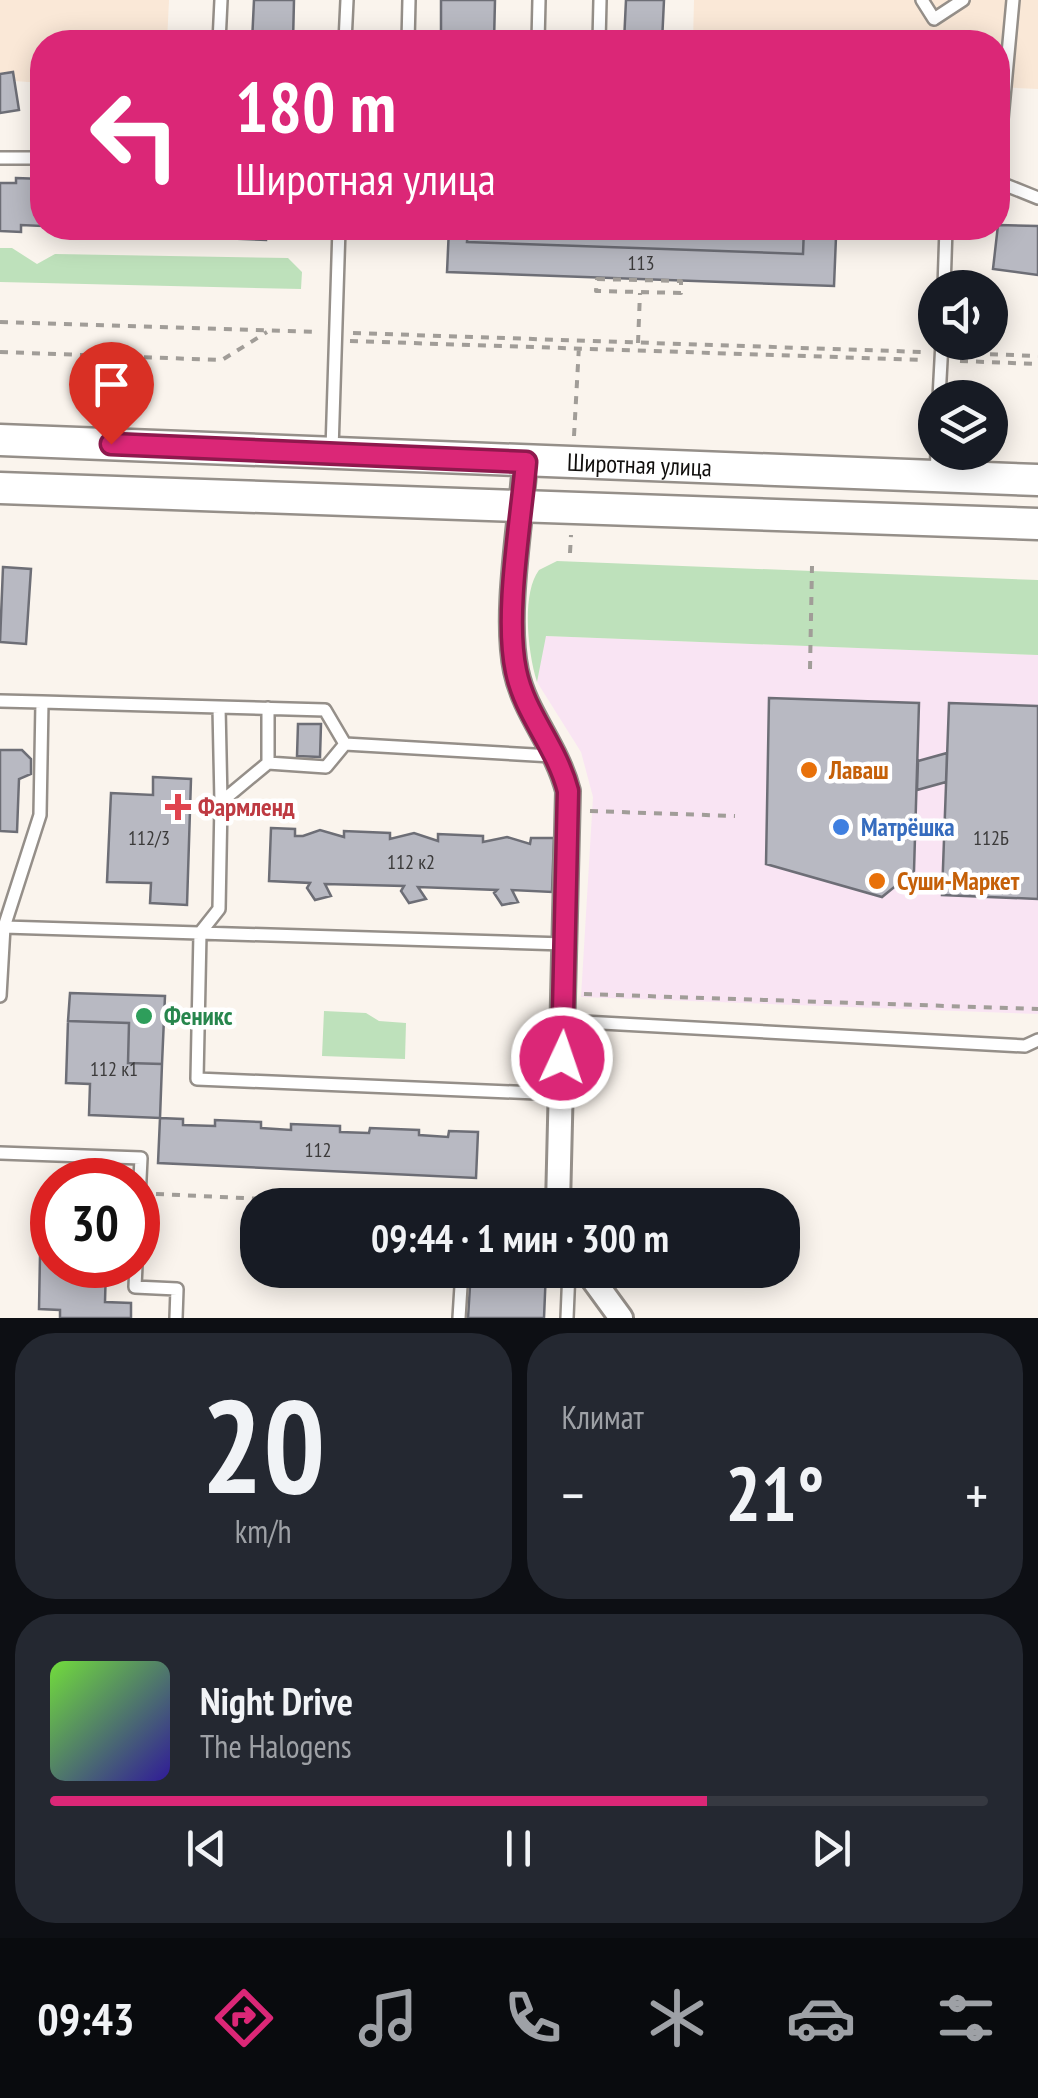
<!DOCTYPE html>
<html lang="ru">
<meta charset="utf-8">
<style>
body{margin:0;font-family:"PT Sans Narrow",sans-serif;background:#242831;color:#f1f3f6;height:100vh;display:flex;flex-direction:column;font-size:38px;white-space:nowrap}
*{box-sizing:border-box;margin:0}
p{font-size:32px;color:#9ea1a6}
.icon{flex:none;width:55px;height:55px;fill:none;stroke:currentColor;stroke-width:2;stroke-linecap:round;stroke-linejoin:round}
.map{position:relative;height:1318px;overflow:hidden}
.details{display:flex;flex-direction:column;gap:15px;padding:15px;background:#0d0f14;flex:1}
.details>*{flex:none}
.hud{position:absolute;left:30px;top:30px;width:980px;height:210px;border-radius:40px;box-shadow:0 5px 25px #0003;background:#db2777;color:#fff;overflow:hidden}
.buttons{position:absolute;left:918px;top:270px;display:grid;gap:20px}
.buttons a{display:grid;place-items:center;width:90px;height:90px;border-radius:50%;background:#171b24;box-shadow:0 5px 25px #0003;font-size:50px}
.speed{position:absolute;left:30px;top:1158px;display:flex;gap:20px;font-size:50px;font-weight:700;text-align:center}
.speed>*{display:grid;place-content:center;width:130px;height:130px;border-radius:50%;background:#171b24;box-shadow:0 5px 25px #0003;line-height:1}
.speed .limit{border:15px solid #d22;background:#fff;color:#111}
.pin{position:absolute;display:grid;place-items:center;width:85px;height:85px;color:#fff;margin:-102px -42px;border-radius:50% 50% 50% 0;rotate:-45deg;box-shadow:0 0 10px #0007}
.pin .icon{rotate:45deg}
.me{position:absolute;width:110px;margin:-55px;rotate:3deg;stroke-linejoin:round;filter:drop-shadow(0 0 8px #0008)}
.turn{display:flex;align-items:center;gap:35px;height:210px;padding:0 40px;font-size:45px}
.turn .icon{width:130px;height:130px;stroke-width:2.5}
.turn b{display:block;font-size:70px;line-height:85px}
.big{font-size:75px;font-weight:800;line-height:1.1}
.details .widget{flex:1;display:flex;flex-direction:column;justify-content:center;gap:15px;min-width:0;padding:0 35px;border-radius:40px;background:#242831}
.details .dial{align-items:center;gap:0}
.dial b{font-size:130px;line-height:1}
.song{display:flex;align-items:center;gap:30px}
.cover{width:120px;height:120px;border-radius:15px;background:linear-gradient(135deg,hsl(100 70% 55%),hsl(250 70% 35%))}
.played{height:10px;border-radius:5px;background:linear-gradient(90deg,#db2777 70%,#363941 70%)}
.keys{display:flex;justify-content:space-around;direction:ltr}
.heat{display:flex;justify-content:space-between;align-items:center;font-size:55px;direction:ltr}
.details .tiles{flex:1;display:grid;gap:15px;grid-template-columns:1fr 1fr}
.widget:last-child{grid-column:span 2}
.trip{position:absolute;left:240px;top:1188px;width:560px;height:100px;border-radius:40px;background:#171b24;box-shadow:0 5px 25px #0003;font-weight:800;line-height:100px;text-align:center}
.menu{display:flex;height:160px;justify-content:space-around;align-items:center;background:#090b0e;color:#9ea1a6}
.menu .icon{width:70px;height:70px}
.menu .selected{color:#db2777}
.menu b{font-size:45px;color:#f1f3f6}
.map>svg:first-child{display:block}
.commercial{fill:#f9e4f3}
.education{fill:#fae8d7}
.green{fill:#bee1bb}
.building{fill:#b8b9c2;stroke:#6d6e76;stroke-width:2.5}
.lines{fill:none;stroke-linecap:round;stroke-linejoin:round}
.service-casing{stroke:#958f89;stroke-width:16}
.minor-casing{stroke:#958f89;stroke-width:28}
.secondary-casing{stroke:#958f89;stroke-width:35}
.path{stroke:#a19d98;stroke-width:4;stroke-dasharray:8 8;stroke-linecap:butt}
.service{stroke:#fff;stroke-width:11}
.minor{stroke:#fff;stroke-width:22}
.secondary{stroke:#fff;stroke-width:30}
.route-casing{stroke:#8e194d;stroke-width:25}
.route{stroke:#db2777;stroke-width:18}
.food-dot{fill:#e8710a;stroke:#fff;stroke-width:4}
.health-dot{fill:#e0444e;stroke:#fff;stroke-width:4}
.shop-dot{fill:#3f7fe0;stroke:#fff;stroke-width:4}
.leisure-dot{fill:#2e9e5b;stroke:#fff;stroke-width:4}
.labels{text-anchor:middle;stroke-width:9;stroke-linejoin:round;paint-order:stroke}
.number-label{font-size:20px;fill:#3b3a3a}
.street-label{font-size:25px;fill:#110f0d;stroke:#fff}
.food-label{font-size:25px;font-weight:bold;fill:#c56008;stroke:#fff;text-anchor:start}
.health-label{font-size:25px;font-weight:bold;fill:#be3a42;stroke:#fff;text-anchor:start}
.shop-label{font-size:25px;font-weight:bold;fill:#366cbe;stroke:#fff;text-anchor:start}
.leisure-label{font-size:25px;font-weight:bold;fill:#27864d;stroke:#fff;text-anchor:start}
</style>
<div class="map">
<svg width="1038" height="1318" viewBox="0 0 1038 1318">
<rect width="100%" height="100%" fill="#faf4ed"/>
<path class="commercial" d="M545,636L1038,655V1014L581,997L593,797L581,752L537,682Z"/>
<path class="education" d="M0,0H169L167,42H42V83L0,80Z
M694,0H1038V89L998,87V42H693Z"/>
<path class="green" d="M0,248H12L37,264L55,254L288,258L302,272L301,289L0,282Z
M557,561L1038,580V655L546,636L537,682C528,654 521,594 539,570Z
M324,1011L366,1013L379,1021L406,1023L405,1059L322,1056Z"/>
<path class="building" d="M254,0H294L293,42H252Z
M441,0H495L494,42H441Z
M626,0H664L662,42H624Z
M13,72L19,110L0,113V74Z
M16,178L42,179V226L21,225V232L0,231V183H16Z
M998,225L1038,226V275L993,269Z
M56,228H285L284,234L266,233V240L219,238V232L182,230V237L138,236V229L101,228L100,235L56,233Z
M449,228H468L467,242L803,254L804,228H871L870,238L836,237L834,286L447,272Z
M468,228H804L803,254L467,242Z
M3,567L31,569L26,644L0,642Z
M769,698L919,703L914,871L882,897L766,864Z
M949,703L1038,706V899L942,895Z
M298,724H321L320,757L297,756Z
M0,750H22L31,759V774L19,779L17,832L0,831Z
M947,753L946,782L917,790L918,761Z
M153,777L191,779L187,905L150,903L151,883L107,882L111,793L153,795Z
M271,828L295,829V836H303L320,830L344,837V831L390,833V839L414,833L438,841V834L483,836V842L507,837L530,844L531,838H554L552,892L512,890L518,902L502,905L494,893L497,890L418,887L426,899L409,903L401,891L404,886L325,884L331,896L315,900L307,888L310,883L269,881Z
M70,993L165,996L162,1064L128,1063L129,1023L68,1021Z
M68,1021L129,1023L128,1063L162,1064L160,1118L89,1115L90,1084L66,1083Z
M160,1118L183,1119V1125L215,1126V1120L261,1122V1128L291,1130V1124L340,1126V1132L369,1133L370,1128L419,1130V1135L448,1137L449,1131L478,1132L476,1178L158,1163Z
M71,1169L114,1170V1180H70Z
M40,1256H52V1265H106L105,1302L131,1303V1318H60V1310L39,1309Z
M471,1270H546L544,1318H468Z"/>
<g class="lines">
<g class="service-casing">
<path id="service" d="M922,0L934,19L963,0
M219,42L221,0
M345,42L347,0
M408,42L409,0
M538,42L539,0
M599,42L600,0
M0,158H42
M998,162L1013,0
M998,182L1038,198
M944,288L946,228
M939,398L942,342
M332,450L339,228
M936,476L937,452
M0,701L42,702L40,815L4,927L0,996
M42,702L219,707L221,802L268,763L326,767L345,744L552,756
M219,707L325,710L345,744
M268,763V708
M221,802L219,909L200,933L197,1079L560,1094
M4,927L564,944
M565,1021L1025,1046L1038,1040
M0,1153L141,1158L138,1220
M136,1265L135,1287L177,1289L176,1318
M459,1318L462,1270
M567,1318L569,1270"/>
</g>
<g class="minor-casing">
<path id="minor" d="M525,462C521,522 504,614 516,671C525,714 556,745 568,791L558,1205
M586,1270L621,1318"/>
</g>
<g class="secondary-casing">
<g id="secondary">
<path id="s1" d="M0,440L1038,480"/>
<path d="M0,488L1038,524"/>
</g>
</g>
<path class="path" d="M597,279L681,281V293L596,291Z
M0,322L319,332
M353,333L923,352
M350,341L925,360
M638,343L640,293
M0,352L222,360L267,332
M958,353L1038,356
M960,361L1038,364
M574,436L579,346
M570,553L571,535
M810,669L812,566
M590,811L735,816
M584,994L1038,1009
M156,1194L396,1205"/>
<use href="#service" class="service"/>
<use href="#minor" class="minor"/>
<use href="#secondary" class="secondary"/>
</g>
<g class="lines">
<g class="route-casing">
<path id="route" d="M111,444L526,462C521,521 504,615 516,671C525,715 556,745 568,791L562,1058"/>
</g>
<use href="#route" class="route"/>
</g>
<g class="food-dot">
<circle cx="809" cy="770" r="10"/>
<circle cx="877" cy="881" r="10"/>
</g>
<path class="health-dot" d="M173 792h10v10h10v10h-10v10h-10v-10h-10v-10h10z"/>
<circle class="shop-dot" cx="841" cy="827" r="10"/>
<circle class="leisure-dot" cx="144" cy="1016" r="10"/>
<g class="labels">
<g class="number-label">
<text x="641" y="270">113</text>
<text x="149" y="845">112/3</text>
<text x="991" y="845">112Б</text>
<text x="411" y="869">112 к2</text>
<text x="114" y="1076">112 к1</text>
<text x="318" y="1157">112</text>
</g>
<g class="street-label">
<text dy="9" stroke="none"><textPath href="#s1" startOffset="640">Широтная улица</textPath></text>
</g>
<g class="food-label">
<text x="829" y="779">Лаваш</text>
<text x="897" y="890">Суши-Маркет</text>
</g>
<g class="health-label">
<text x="198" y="816">Фармленд</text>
</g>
<g class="shop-label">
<text x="861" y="836">Матрёшка</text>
</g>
<g class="leisure-label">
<text x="164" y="1025">Феникс</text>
</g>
</g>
</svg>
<div class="buttons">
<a><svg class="icon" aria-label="sound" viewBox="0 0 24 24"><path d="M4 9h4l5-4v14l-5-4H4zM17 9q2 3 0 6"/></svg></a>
<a><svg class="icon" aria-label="layers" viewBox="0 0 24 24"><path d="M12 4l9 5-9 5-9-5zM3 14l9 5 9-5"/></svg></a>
</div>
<div class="speed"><div class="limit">30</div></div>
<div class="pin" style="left:111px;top:444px;background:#d93025"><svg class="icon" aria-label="arrive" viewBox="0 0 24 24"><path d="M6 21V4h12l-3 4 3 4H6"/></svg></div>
<svg class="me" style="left:562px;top:1058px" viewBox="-20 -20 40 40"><circle r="17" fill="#db2777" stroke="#fff" stroke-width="3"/><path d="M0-11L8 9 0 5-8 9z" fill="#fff"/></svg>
<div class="trip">09:44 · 1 мин · 300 m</div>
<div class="hud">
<div class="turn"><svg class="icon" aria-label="left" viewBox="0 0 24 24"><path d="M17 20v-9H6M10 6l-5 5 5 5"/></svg><div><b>180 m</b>Широтная улица</div></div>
</div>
</div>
<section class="details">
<div class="tiles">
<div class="widget dial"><b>20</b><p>km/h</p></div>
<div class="widget"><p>Климат</p>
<div class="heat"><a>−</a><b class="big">21°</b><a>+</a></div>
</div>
<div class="widget">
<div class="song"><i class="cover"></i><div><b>Night Drive</b><p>The Halogens</p></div></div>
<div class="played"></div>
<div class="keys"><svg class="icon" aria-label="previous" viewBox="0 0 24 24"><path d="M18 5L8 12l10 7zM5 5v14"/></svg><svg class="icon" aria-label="pause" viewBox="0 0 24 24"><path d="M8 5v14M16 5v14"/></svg><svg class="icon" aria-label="next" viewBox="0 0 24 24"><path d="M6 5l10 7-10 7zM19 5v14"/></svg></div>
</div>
</div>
</section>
<nav class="menu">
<b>09:43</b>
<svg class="icon selected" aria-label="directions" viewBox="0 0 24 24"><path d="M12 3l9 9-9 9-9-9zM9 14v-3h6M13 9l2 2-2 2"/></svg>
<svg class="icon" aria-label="music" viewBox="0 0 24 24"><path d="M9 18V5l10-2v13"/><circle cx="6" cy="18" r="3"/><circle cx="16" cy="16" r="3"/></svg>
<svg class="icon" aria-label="phone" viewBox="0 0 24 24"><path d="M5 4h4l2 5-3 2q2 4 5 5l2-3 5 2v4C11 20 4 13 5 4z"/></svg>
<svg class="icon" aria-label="climate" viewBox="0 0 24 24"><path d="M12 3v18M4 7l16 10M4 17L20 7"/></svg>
<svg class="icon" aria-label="car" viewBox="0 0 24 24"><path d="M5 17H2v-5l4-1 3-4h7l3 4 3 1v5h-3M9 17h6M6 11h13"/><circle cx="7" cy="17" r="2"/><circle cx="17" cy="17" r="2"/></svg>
<svg class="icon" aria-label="filters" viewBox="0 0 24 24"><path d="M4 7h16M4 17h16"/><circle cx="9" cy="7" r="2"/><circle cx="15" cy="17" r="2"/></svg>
</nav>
